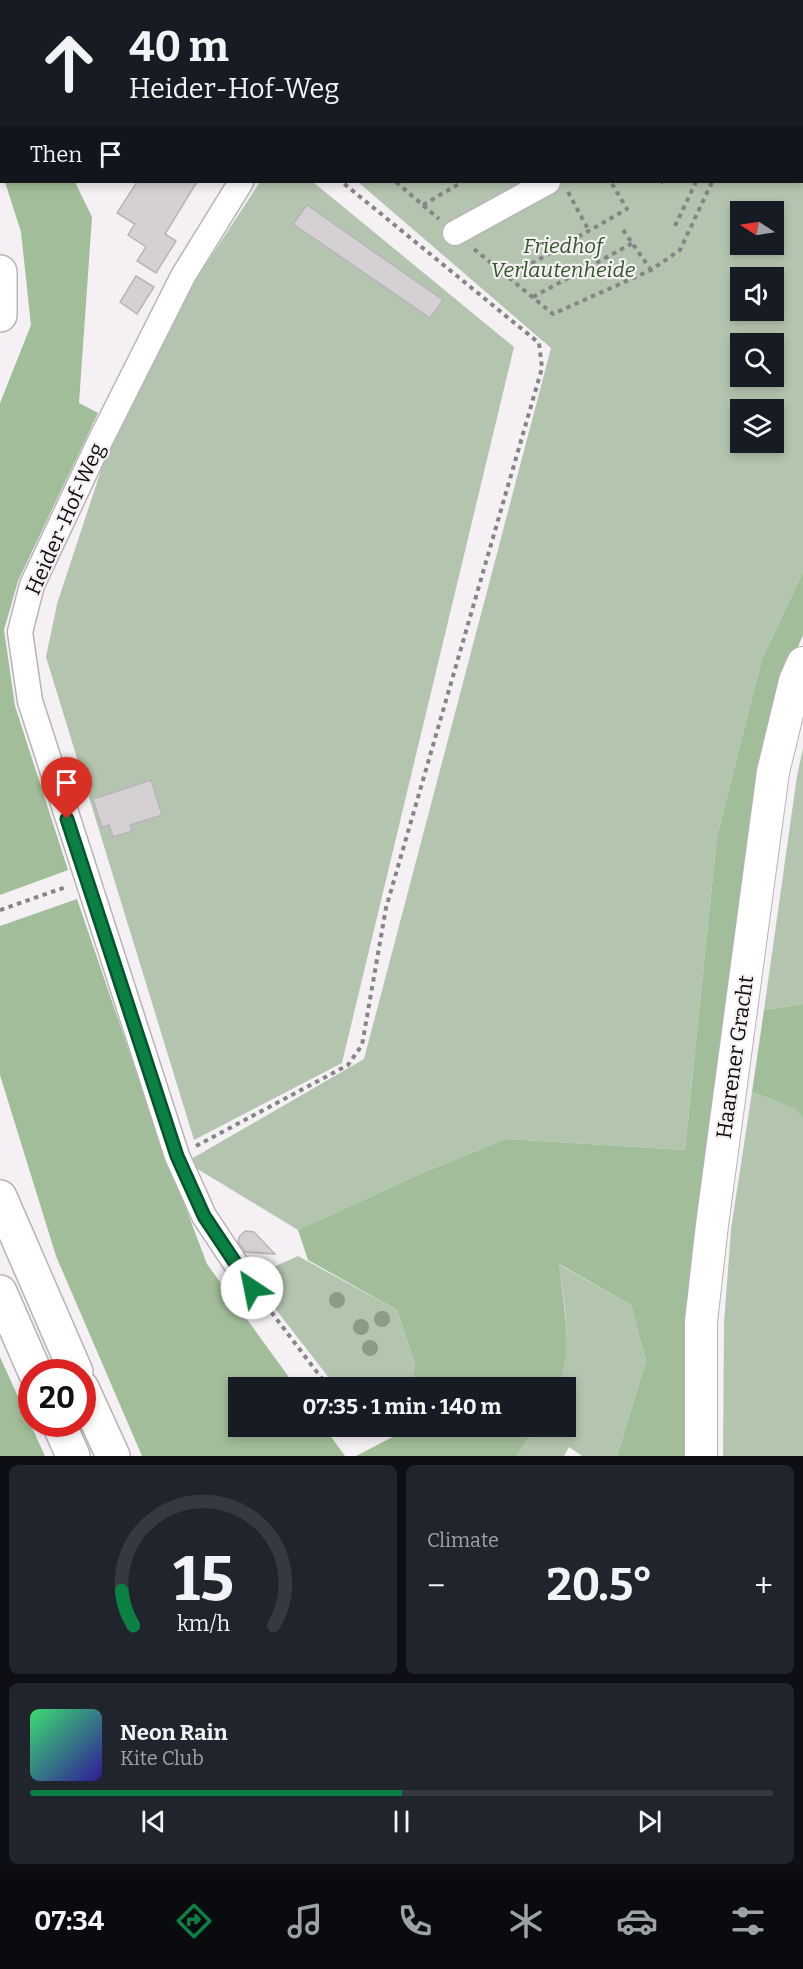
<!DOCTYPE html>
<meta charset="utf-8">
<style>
body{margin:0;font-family:Bitter,serif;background:#20242c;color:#f1f3f6;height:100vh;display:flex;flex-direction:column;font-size:22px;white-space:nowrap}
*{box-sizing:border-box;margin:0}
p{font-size:20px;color:#9ea1a6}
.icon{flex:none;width:33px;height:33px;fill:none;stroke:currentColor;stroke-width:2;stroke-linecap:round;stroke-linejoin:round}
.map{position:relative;height:1456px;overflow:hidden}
.drawer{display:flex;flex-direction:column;gap:9px;padding:9px;background:#0d0f14;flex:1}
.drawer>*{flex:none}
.banner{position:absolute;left:0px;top:0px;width:804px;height:183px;box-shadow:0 3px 9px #0003;background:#171b24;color:#f1f3f6;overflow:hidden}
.needle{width:39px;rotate:282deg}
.buttons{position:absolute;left:730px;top:201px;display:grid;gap:12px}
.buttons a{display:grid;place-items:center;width:54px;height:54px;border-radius:0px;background:#171b24;box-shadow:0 3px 9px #0003;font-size:30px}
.speed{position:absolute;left:18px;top:1359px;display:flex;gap:12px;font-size:30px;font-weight:700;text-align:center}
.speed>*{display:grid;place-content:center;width:78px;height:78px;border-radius:50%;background:#171b24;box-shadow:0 3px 9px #0003;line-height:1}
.speed .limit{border:9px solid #d22;background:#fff;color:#111}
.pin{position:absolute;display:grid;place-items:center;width:51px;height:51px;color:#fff;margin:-62px -26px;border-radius:50% 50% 50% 0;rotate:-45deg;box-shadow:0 0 6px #0007}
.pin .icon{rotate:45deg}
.me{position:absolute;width:66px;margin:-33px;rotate:326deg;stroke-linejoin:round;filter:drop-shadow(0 0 4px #0008)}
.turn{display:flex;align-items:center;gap:21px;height:126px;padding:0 30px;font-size:27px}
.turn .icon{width:78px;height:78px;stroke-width:2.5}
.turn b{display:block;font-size:42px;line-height:51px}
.then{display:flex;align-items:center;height:57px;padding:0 30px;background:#0003;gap:12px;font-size:22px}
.big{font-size:45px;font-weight:700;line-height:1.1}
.drawer .widget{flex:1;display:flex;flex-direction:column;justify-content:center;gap:9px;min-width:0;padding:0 21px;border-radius:9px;background:#20242c}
.drawer .dial{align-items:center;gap:0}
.dial svg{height:156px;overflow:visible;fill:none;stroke:#363941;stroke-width:7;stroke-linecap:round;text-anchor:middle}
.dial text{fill:#f1f3f6;stroke:none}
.song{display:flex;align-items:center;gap:18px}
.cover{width:72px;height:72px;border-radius:9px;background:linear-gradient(135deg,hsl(140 70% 55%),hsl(250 70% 35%))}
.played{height:6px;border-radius:3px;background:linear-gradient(90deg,#0b8043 50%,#363941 50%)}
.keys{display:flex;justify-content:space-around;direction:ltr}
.heat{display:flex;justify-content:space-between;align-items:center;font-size:33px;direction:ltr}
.drawer .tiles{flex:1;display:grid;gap:9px;grid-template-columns:1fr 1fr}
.widget:last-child{grid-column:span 2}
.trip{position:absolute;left:228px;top:1377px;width:348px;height:60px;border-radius:0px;background:#171b24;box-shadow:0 3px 9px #0003;font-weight:700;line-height:60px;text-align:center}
.tabs{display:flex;height:96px;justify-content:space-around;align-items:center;background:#090b0e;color:#9ea1a6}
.tabs .icon{width:42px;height:42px}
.tabs .current{color:#0b8043}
.tabs b{font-size:27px;color:#f1f3f6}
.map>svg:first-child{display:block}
.built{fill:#ede2ec}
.green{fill:#b4c5af;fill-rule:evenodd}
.forest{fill:#a1bd99}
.building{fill:#d5d0d4;stroke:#b8b4b8;stroke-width:1.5}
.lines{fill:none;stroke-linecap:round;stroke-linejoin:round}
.minor-casing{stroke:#b8b3b7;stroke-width:27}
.major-casing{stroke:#b8b3b7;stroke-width:34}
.highway-casing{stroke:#b8b3b7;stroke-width:36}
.path{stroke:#878487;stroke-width:4;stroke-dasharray:4.5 4.5;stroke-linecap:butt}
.minor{stroke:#fff;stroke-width:24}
.major{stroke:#fff;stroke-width:32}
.highway{stroke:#fff;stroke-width:33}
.tree{fill:#8a9c83}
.route-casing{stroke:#07532c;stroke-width:15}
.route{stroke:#0b8043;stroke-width:10}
.labels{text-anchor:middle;stroke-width:4.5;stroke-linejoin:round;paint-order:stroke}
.park-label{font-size:21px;font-style:italic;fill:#335827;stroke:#f5f0f4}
.street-label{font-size:21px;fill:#0e0c0e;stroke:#f5f0f4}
</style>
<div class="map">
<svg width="803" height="1456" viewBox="0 0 803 1456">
<rect width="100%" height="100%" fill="#f5f0f4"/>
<path class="built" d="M0,0H297L300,1L2,2L1,38Z"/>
<path class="green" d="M546,0H803V572L762,659L717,836L685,1150L506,1139L422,1173L298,1230L186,1162L364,1059L551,348L358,182H802V2ZM741,212H774V244H741ZM741,278H774V310H741ZM741,344H774V376H741ZM741,410H774V442H741Z
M260,182H313L514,347L342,1063L194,1140L46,657L57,604L107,452L195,281Z
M803,748V1004L764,1010L797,776Z
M752,1092L798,1109L803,1119V1456H723L724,1324L731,1229Z
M298,1256L397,1310L415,1364L411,1387H336L260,1289C261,1268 282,1264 298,1256Z
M558,1264L631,1305L646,1361L617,1456H582L569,1447L564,1456H517L535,1427L566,1426V1388L557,1387C575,1356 564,1298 558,1264Z"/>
<path class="forest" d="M5,182H75L92,217L79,403L98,413L18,581L4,630L15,706L68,870L0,895V403L31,325L21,232Z
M803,572V635L784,679L687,1456H617L646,1361L631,1305L559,1264C562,1301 576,1353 557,1387H411L415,1364L397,1310L308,1260L298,1230L422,1173L506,1139L685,1150L717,836L762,659Z
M77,899L155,1127L207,1264L296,1387L238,1388V1426L324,1427L345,1456H142L56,1256L0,1075V926Z
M803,1004V1119L797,1109L752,1092L764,1010Z
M0,1357L45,1456H0Z
M405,1427V1426L535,1427L517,1456H356L404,1431Z"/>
<path class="building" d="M137,182H197L165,234L176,241L156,273L137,261L146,247L128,235L135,224L117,213Z
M307,205L443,300L430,318L293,224Z
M136,276L154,287L137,314L120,302Z
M151,780L162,815L130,825L132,831L113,837L109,825L102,827L93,799Z
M245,1231L254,1232L275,1254L245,1252L238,1242L239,1237Z"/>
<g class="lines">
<g class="minor-casing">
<path id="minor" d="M21,0L22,2
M281,0L284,2
M563,0L564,2
M670,0L671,2
M336,2L337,0
M586,2L588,0
M241,182L183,276L98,445L32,585L20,632L30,701L177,1156L204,1216L252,1288
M455,233L548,182"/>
</g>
<g class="major-casing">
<path id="major" d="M701,1456V1322L712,1225L773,772L795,681L803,663"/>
</g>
<g class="highway-casing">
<path id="highway" d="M0,272V315
M0,1197L76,1372
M0,1292L35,1372
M82,1388L113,1456
M59,1424L73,1456"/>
</g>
<path class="path" d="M396,182L439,219
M661,182H663
M568,192L589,231
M423,205L462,182
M675,226L696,182
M623,230L651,270
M474,249L553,314L651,270L680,250L712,182
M508,277L627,209L611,182
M533,297L633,243
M0,910L66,887
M196,1146L348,1065L362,1045L386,908L542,368L539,343L342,182
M266,1305L329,1388"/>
<use href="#minor" class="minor"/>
<use href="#major" class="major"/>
<use href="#highway" class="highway"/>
</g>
<g class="tree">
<circle cx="337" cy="1300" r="8"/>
<circle cx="382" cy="1319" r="8"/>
<circle cx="361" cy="1327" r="8"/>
<circle cx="370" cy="1348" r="8"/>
</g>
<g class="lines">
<g class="route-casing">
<path id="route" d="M67,819L177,1156L204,1216L252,1288"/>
</g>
<use href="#route" class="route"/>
</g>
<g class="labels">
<g class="park-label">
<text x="563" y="253">Friedhof<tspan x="563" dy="24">Verlautenheide</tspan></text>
</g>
<g class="street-label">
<text transform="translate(65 519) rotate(-66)" y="7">Heider-Hof-Weg</text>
<text transform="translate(735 1057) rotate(-82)" y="7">Haarener Gracht</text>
</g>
</g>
</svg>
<div class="buttons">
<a><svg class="needle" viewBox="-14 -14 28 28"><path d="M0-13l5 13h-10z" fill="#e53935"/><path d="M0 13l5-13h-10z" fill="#9ea1a6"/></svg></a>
<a><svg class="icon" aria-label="sound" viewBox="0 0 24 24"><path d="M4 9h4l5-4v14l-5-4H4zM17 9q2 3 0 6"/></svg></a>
<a><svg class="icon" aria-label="search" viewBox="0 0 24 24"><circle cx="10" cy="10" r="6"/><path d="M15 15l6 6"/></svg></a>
<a><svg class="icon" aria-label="layers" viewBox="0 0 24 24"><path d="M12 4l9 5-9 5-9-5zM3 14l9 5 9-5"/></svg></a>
</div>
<div class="speed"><div class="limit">20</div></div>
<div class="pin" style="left:67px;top:819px;background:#d93025"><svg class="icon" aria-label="arrive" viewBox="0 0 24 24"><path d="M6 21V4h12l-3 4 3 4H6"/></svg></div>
<svg class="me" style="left:252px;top:1288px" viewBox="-20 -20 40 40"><circle r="19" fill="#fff"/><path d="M0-13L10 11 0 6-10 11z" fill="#0b8043"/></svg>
<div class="trip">07:35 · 1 min · 140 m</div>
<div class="banner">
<div class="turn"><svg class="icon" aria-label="ahead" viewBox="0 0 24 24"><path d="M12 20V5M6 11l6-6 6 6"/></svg><div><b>40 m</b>Heider-Hof-Weg</div></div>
<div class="then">Then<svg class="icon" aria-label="arrive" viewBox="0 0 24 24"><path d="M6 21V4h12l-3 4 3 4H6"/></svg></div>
</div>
</div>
<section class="drawer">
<div class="tiles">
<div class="widget dial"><svg viewBox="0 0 100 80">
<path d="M14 69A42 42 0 1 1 86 69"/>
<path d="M14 69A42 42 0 0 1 8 51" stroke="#0b8043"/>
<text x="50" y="56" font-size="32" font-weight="700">15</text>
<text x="50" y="72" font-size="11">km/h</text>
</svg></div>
<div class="widget"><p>Climate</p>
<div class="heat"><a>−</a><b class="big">20.5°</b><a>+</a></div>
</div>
<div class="widget">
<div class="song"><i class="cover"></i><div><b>Neon Rain</b><p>Kite Club</p></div></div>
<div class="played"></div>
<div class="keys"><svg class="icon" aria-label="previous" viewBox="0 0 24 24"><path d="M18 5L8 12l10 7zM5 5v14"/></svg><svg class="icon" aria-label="pause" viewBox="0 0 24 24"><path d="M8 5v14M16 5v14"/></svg><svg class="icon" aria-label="next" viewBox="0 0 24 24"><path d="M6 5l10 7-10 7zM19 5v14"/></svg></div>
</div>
</div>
</section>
<nav class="tabs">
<b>07:34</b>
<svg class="icon current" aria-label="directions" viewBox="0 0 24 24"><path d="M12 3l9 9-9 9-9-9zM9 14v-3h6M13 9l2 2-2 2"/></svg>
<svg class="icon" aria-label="music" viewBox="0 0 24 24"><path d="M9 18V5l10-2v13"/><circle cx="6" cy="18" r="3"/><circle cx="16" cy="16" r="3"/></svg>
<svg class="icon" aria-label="phone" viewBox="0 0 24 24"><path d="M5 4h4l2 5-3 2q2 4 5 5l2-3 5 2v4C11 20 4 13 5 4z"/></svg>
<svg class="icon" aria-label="climate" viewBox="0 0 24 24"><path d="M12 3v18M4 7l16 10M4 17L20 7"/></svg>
<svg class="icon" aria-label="car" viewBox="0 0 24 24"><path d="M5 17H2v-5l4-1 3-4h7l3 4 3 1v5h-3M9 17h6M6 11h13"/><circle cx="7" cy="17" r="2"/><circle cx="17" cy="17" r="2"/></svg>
<svg class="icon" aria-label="filters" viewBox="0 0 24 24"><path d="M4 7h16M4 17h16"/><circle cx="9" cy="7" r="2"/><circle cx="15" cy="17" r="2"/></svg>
</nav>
